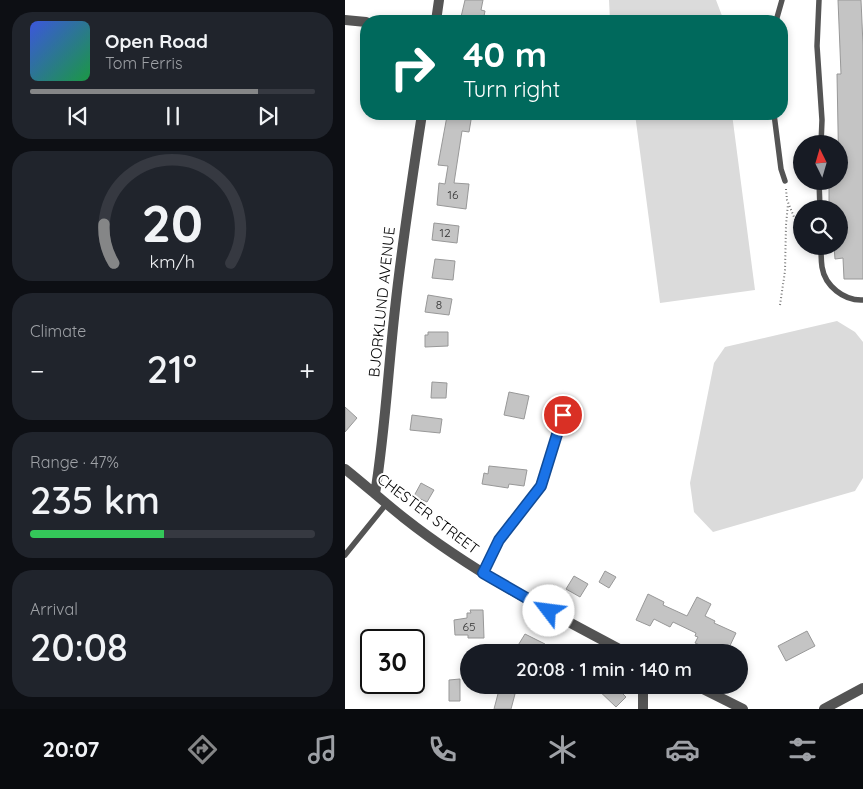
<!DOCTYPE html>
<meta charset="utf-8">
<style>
body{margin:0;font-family:Quicksand,sans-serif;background:#20242c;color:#f1f3f6;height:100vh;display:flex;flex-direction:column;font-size:19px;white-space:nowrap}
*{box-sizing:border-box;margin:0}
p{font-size:16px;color:#9ea1a6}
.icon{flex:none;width:28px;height:28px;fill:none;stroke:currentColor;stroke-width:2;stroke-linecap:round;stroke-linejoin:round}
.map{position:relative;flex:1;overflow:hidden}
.sheet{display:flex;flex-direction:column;gap:12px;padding:12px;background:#0d0f14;width:345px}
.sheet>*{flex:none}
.banner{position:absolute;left:15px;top:15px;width:428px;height:105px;border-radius:20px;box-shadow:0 2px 8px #0003;background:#00695c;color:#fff;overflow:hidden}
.needle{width:32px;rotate:355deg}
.controls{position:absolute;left:448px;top:135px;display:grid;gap:10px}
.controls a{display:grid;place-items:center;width:55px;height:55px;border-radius:50%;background:#171b24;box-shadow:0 2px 8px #0003;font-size:25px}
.speed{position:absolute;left:15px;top:629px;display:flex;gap:10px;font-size:25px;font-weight:700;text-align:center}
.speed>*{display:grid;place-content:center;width:65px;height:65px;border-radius:50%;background:#171b24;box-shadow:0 2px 8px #0003;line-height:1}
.speed .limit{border:2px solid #111;border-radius:8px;background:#fff;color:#111}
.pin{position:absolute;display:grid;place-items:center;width:42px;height:42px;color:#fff;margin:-21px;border:2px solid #fff;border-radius:50%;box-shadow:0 1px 5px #0007}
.me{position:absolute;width:55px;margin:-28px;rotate:300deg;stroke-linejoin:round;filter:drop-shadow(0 0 4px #0008)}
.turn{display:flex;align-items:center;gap:18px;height:105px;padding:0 20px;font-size:22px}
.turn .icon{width:65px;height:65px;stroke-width:2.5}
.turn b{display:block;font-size:35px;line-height:42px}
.big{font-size:38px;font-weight:600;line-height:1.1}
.sheet .card{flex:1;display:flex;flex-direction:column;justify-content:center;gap:8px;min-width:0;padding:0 18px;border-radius:20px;background:#20242c}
.sheet .dial{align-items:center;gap:0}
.dial svg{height:130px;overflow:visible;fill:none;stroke:#363941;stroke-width:7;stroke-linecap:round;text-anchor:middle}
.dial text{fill:#f1f3f6;stroke:none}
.song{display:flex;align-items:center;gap:15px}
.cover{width:60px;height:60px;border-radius:8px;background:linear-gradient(135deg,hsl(230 70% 55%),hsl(140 70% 35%))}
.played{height:5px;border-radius:2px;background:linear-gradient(90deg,#858687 80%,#363941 80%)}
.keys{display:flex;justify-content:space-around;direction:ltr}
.heat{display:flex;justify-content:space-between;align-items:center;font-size:28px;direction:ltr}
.charge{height:8px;border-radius:4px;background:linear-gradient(90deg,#34c759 47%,#363941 0)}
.trip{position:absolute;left:115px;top:644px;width:288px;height:50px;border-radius:25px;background:#171b24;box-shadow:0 2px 8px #0003;font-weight:600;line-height:50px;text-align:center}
.menu{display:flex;height:80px;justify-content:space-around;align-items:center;background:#090b0e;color:#9ea1a6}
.menu .icon{width:35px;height:35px}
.menu .on{color:#858687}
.menu b{font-size:22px;color:#f1f3f6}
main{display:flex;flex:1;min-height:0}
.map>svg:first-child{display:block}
.green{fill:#dbdbdb}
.building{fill:#c4c4c4;stroke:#989898}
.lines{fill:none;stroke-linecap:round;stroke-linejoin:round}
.path{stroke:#767676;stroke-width:2;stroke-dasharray:1 2.5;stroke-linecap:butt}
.lane{stroke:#545454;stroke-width:5.5}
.street{stroke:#545454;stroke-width:10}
.route-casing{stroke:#114b97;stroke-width:12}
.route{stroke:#1a73e8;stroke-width:9}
.labels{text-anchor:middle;stroke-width:4;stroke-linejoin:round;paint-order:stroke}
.number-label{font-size:12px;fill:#313131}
.street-label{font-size:15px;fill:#000;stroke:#fff}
</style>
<main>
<section class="sheet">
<div class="card">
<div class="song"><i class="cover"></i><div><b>Open Road</b><p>Tom Ferris</p></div></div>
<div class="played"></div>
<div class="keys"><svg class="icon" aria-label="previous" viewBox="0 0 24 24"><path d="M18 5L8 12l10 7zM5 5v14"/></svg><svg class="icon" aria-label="pause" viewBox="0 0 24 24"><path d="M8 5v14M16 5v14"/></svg><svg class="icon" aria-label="next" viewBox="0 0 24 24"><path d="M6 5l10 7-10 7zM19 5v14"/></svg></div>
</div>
<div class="card dial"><svg viewBox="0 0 100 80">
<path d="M14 69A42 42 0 1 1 86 69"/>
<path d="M14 69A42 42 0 0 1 8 45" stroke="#858687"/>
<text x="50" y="56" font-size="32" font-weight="700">20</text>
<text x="50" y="72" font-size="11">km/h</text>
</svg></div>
<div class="card"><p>Climate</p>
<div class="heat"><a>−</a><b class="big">21°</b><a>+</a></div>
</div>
<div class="card"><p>Range · 47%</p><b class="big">235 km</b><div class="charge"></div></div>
<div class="card"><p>Arrival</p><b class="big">20:08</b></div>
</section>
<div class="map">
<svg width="518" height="709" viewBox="0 0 518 709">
<rect width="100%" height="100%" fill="#fff"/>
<path class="green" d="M264,0H371L379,21H265Z
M290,114H387L410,290L315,303Z
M492,321L510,332L518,342V478L510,491L368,532L349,512L345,483L369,363L380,347Z"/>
<path class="building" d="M120,0H138L136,10L140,11L138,21L116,17Z
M493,0H516L518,45V279H499L498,258L490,259L489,246H494V209H484V181H494L492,74H496Z
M106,114H127L124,132L117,131L109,183L124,184L121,209L92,205L94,183L100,184L103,166L93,165L102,116H106Z
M89,223L114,226L112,243L87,240Z
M90,259L110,261L108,280L87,278Z
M83,295L107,299L104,315L80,312Z
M83,332H103V346L80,347V335H83Z
M87,382L102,383L101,398H86Z
M164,392L184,396L179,419L159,415Z
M0,407L12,418L0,432Z
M67,415L97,419L95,433L65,430Z
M144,466L182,470L179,486L164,484L163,488L137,484L139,473L143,474Z
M76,483L89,490L82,502L69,496Z
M260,571L271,577L264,588L254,582Z
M229,576L243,584L235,597L221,589Z
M303,594L319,602L318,605L342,616L352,597L366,604L360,616L370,621L369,623L391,633L382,652H371L350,643L353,637L350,636L351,633L328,622L325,627L309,619L305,626L291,620Z
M125,610H138L139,638H123V635H110L109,620L122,618V613H126Z
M462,631L470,646L441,661L433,646Z
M180,634L200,644L195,652H182L172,647Z
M115,679V701H104V680Z
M248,685H269L281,697L271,707Z
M154,690L170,694L166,709H149Z"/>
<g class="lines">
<path class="path" d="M441,189L442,200L456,234
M463,246L467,253
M435,305L440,271L441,225L443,204"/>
<path class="lane" d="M474,0L472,46L477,120L476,144
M431,21L437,0
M429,114L436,169L440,181
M474,181L475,209
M476,246C476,253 476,260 477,267C480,286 499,301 518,300
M0,555L42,503
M138,573L154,540L196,486L218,415"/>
<path class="street" d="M0,20L21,22
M91,21L94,0
M0,469C20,485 39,502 59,518C126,571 204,612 280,652
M30,494C40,432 43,371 50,309C57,244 67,179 77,114
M298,685V709
M350,685L398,709
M479,709L518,688"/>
</g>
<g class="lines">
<g class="route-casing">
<path id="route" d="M204,611L138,573L154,540L196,486L218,415"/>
</g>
<use href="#route" class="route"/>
</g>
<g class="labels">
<g class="number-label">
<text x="108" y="199">16</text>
<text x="100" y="237">12</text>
<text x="94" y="309">8</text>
<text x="124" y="631">65</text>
</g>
<g class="street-label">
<text transform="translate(37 302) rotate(-84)" y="5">BJORKLUND AVENUE</text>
<text transform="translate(83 514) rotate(37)" y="5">CHESTER STREET</text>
</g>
</g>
</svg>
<div class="controls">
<a><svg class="needle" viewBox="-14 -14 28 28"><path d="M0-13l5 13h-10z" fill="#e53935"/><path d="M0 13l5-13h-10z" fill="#9ea1a6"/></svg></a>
<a><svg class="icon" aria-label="search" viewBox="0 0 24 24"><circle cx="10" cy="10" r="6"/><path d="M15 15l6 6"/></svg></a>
</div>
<div class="speed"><div class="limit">30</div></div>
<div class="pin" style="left:218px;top:415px;background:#d93025"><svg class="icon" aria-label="arrive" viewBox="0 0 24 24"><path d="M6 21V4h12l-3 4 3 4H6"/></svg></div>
<svg class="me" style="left:204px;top:611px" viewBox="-20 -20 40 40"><circle r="19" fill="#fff"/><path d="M0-13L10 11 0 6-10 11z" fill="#1a73e8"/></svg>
<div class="trip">20:08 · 1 min · 140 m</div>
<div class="banner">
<div class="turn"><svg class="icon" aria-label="right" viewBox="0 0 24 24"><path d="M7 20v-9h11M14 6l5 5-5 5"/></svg><div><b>40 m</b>Turn right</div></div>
</div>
</div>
</main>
<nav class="menu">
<b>20:07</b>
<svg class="icon on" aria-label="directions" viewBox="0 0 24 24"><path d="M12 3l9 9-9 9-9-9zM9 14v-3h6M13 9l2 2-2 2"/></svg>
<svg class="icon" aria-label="music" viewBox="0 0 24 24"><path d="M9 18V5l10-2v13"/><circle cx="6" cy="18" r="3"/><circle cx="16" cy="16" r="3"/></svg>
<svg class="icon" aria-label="phone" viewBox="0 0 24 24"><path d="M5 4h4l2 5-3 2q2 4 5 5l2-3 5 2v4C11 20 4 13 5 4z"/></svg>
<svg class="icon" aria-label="climate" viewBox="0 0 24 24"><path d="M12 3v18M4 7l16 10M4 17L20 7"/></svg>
<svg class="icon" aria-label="car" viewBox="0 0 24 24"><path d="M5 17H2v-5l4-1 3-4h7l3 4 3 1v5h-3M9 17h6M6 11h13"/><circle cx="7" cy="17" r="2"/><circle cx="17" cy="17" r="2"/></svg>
<svg class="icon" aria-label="filters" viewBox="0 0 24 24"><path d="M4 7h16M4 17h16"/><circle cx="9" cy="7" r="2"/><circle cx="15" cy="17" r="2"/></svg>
</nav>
